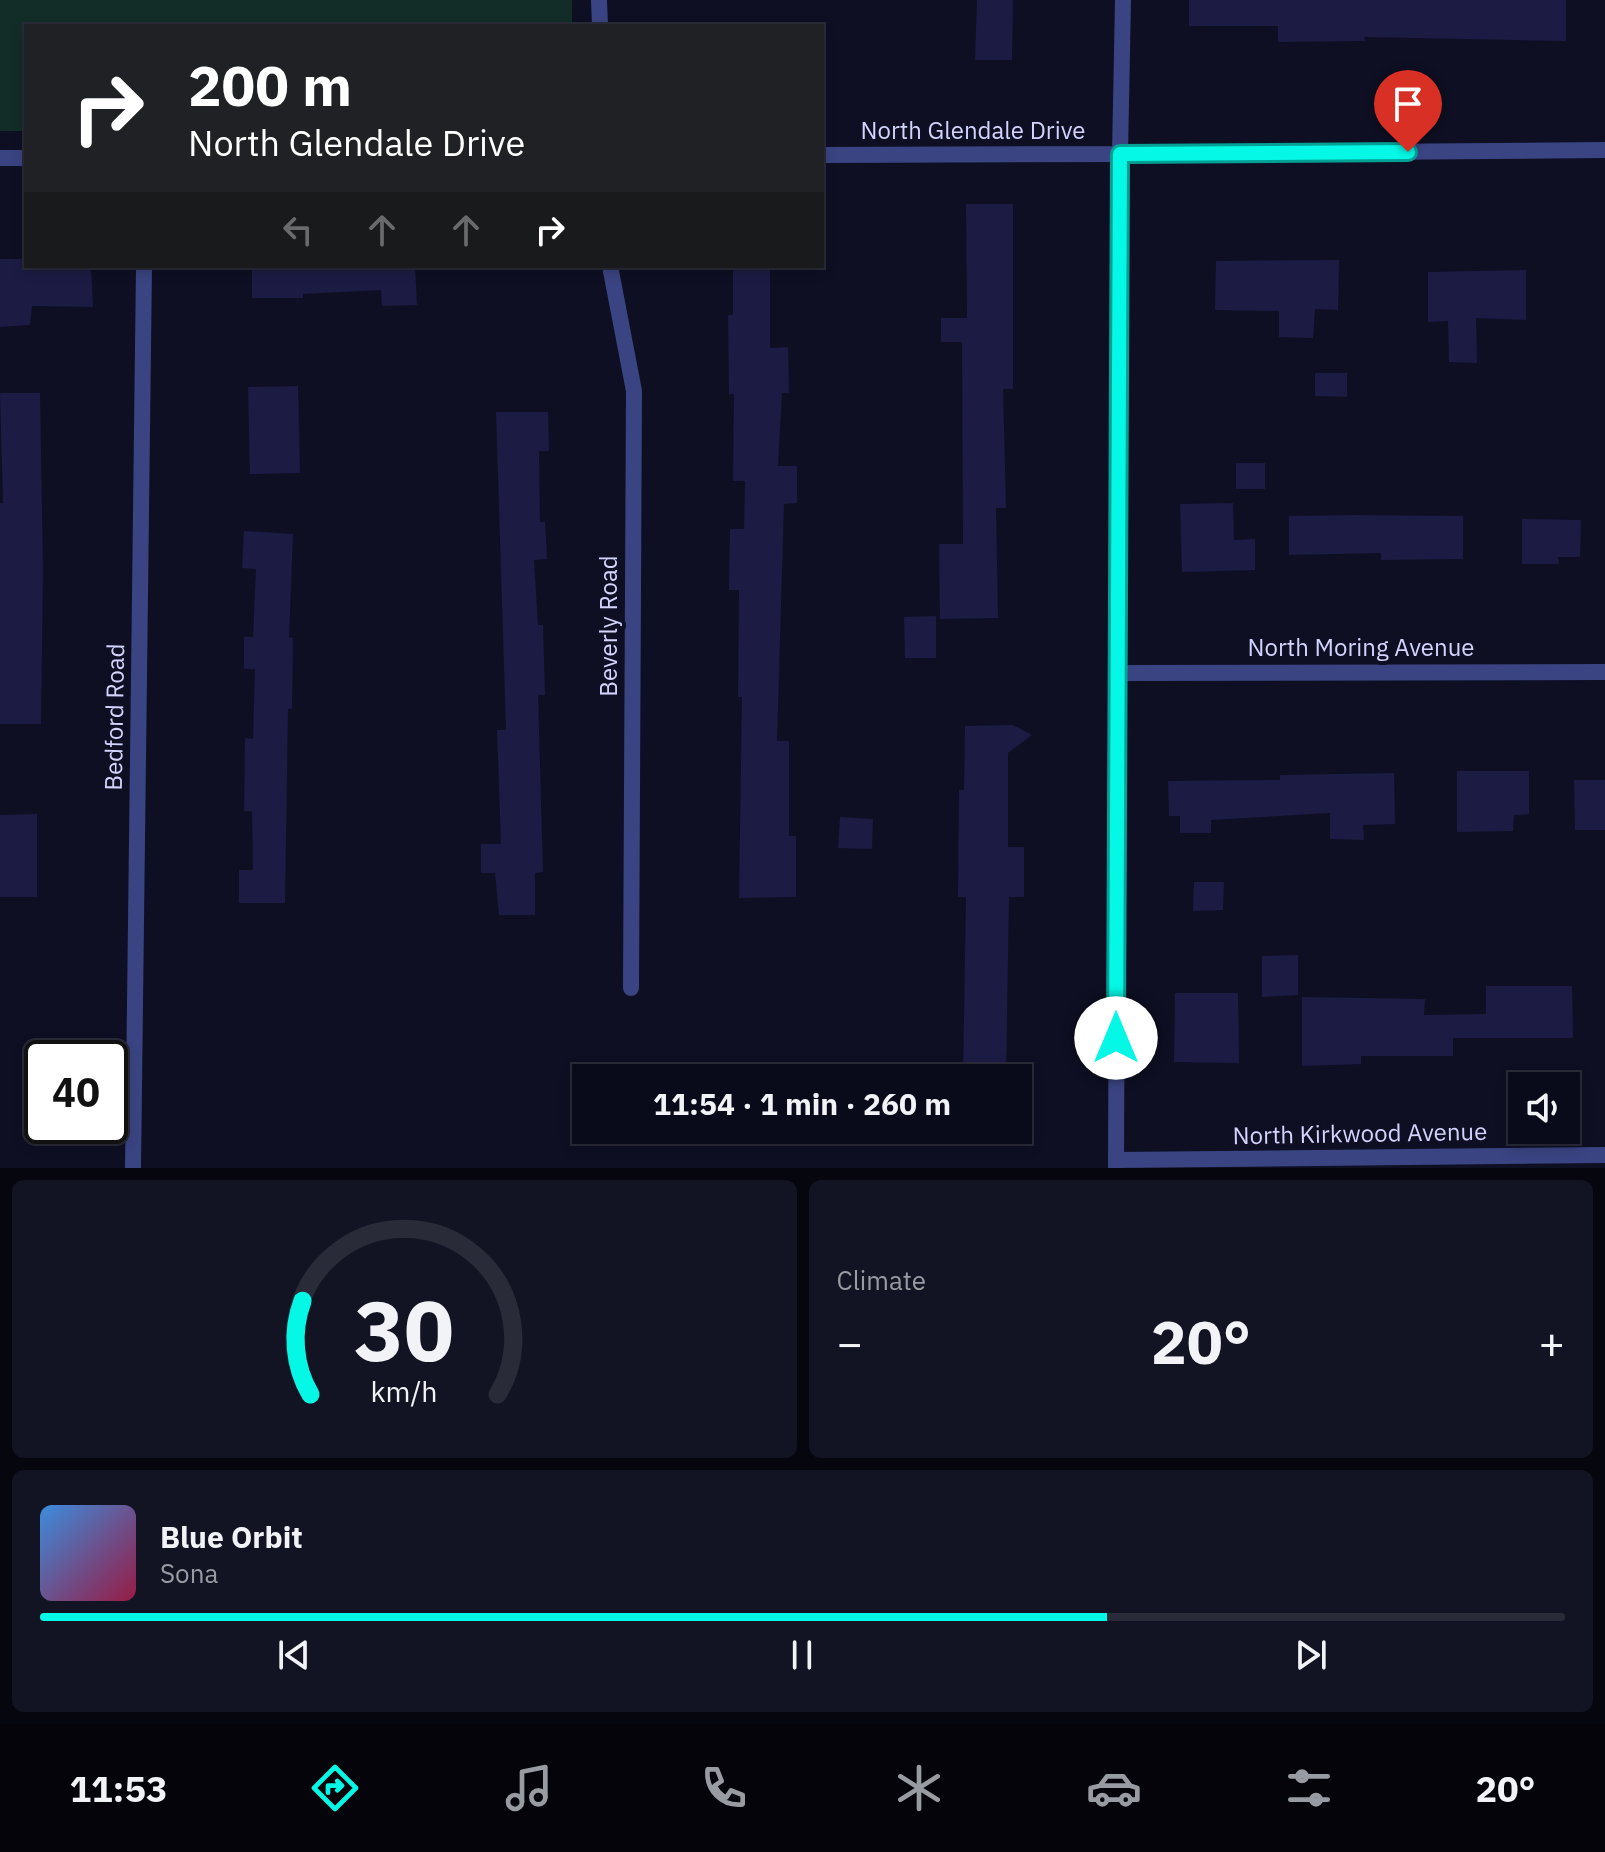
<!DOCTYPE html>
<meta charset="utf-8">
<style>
body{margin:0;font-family:"IBM Plex Sans",sans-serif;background:#131423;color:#f1f3f6;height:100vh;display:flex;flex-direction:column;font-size:30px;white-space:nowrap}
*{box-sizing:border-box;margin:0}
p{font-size:26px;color:#999ba2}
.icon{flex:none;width:44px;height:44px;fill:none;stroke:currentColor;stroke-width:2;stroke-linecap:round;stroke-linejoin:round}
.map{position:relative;height:1168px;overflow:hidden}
.drawer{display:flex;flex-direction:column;gap:12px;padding:12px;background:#06060e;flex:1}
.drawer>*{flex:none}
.guide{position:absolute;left:24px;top:24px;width:800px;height:244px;border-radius:0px;box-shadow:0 4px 12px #0003,0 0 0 2px #2a2b39;background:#202124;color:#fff;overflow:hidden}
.fabs{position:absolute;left:1508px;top:1072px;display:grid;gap:16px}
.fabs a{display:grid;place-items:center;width:72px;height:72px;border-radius:0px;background:#0a0b1a;box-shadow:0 4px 12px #0003,0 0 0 2px #2a2b39;font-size:40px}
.speed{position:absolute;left:24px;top:1040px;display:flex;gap:16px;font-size:40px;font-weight:700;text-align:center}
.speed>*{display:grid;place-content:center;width:104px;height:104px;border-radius:50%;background:#0a0b1a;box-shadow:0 4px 12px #0003,0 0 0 2px #2a2b39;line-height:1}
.speed .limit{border:4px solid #111;border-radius:12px;background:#fff;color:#111}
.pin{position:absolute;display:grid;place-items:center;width:68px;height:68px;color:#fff;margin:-82px -34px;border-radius:50% 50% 50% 0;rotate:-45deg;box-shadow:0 0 8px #0007}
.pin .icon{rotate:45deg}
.me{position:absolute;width:88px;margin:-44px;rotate:0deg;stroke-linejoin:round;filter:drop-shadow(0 0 6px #0008)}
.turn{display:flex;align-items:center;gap:28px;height:168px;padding:0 32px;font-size:36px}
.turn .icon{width:104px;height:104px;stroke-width:2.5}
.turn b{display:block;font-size:56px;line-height:68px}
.lanes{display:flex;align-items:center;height:76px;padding:0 32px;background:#0003;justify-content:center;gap:40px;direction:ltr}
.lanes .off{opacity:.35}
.big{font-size:60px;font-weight:700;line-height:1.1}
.drawer .card{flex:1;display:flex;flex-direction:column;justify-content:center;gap:12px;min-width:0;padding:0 28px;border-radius:12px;background:#131423}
.drawer .dial{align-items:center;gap:0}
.dial svg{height:208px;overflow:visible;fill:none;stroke:#2a2b39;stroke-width:7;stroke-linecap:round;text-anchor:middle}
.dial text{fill:#f1f3f6;stroke:none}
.song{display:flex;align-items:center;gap:24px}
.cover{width:96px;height:96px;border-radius:12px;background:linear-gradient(135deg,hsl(210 70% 55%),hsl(340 70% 35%))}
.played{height:8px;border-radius:4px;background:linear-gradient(90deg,#04f8e5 70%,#2a2b39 70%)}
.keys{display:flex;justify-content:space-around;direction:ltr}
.heat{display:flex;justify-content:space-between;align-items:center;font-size:44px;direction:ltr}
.drawer .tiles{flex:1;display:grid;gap:12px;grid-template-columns:1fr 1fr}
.card:last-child{grid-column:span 2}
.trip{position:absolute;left:572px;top:1064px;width:460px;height:80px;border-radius:0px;background:#0a0b1a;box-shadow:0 4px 12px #0003,0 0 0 2px #2a2b39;font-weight:700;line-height:80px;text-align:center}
.dock{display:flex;height:128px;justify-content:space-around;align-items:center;background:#04040a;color:#999ba2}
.dock .icon{width:56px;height:56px}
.dock .on{color:#04f8e5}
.dock b{font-size:36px;color:#f1f3f6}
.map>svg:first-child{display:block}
.green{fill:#122d27}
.building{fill:#1c1b44}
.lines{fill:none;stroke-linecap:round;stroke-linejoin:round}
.minor{stroke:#3a4482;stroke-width:16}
.tertiary{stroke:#3a4482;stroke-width:16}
.route-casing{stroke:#03a195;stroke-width:20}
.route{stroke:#04f8e5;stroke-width:14}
.labels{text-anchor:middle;stroke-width:8;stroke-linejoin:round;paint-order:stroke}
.street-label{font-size:24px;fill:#d2d4fe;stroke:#0e0f23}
</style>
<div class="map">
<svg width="1605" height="1168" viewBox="0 0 1605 1168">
<rect width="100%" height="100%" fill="#0e0f23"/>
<path class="green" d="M0,0H572V26H26V131H0Z"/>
<path class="building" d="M977,0H1013L1012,60H975Z
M1189,0H1566V41L1364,37L1365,41L1278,42V26H1189Z
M966,204H1013V389H1003L1006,508H996L998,618L940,619L939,544H963L962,342H941V318H967Z
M0,259H26V266H91L93,307L32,306L30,325L0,327Z
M1339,260L1338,310L1315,309L1313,338L1279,337V311L1215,310L1216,261Z
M252,266H415L417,305L382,306L381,290L303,294V298H252Z
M733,266H770V348L788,347L789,393H782L778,466H797V503L784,504L777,741H789V836H796V897L739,898L742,697H738L739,590H729L730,529H744L745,481H733L734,394H729L728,315H733Z
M1526,270V320L1476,318L1477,363L1449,362L1448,321L1428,322V272Z
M1315,373H1347V397L1315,396Z
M298,386L300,473L250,474L248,387Z
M0,393H40L43,570L41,724H0V503H3Z
M496,412H548L549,451H539L540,522H545L547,559L534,560L538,625H543L545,695H538L543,872L535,873V915H499L495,873H481V844H501L497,730H506Z
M1236,463H1265V489H1236Z
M1233,503L1234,540L1255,539V570L1182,572L1180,504Z
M1354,515L1463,516V559L1381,560V553L1289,555V516Z
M1522,519L1581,520L1580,557H1558L1559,564H1522Z
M244,531L293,534L289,637L293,638L292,709H288L285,903H239V870H253L252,811H244L245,738L253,739L255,669H244V637H253L256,569L242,568Z
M936,616V658H905L904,617Z
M1013,725L1032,735L1008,753V847H1024V897H1009L1006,1078H963L966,897H958L959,790H964L965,726Z
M1457,771H1529V814L1514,815L1513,831L1457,832Z
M1394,773L1395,824L1363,825L1364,840L1330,839V813L1211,820V833H1180V816H1169L1168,781L1280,780V775Z
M1574,780H1605V830H1575Z
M37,814V897H0V815Z
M840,817L873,819L872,849L838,848Z
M1194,882H1224L1223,910L1193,911Z
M1298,955V995L1262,997V956Z
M1486,986H1572L1573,1038H1453V1056H1361V1064L1302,1066V997L1425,999L1424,1015L1486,1014Z
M1175,993H1238L1239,1063L1174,1062Z"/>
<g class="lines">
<path class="minor" d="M599,0L600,26
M822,155L1120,154L1123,0
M0,158H26
M610,266L634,391L631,988
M1117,673L1605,672
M1116,1160L1605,1155
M133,1168L144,266"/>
<path class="tertiary" d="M1116,1168L1120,154L1605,150"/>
</g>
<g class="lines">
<g class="route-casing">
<path id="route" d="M1116,1038L1120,154L1408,152"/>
</g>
<use href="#route" class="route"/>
</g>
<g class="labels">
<g class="street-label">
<text x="973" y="139">North Glendale Drive</text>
<text transform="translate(609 626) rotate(-90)" y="8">Beverly Road</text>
<text x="1361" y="656">North Moring Avenue</text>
<text transform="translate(115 717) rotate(-89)" y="8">Bedford Road</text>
<text transform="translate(1360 1134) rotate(-1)" y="8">North Kirkwood Avenue</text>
</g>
</g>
</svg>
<div class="fabs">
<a><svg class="icon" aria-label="sound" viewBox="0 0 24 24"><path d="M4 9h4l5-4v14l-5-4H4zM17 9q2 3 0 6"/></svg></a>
</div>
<div class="speed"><div class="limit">40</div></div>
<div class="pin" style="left:1408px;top:152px;background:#d93025"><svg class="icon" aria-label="arrive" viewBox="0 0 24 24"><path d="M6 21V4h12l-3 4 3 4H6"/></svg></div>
<svg class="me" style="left:1116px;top:1038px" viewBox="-20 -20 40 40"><circle r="19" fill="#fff"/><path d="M0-13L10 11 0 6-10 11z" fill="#04f8e5"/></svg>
<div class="trip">11:54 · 1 min · 260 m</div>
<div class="guide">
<div class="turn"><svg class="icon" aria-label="right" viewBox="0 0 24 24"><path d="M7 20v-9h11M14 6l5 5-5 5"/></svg><div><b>200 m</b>North Glendale Drive</div></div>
<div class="lanes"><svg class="icon off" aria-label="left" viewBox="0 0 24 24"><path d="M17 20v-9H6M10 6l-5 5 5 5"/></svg><svg class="icon off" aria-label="ahead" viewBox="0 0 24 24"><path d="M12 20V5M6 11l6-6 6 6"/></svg><svg class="icon off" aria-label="ahead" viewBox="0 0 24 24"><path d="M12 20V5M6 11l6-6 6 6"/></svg><svg class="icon" aria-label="right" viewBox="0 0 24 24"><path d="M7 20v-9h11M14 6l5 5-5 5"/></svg></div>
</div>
</div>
<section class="drawer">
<div class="tiles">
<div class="card dial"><svg viewBox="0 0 100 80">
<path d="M14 69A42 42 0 1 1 86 69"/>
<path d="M14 69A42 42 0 0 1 11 33" stroke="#04f8e5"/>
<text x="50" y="56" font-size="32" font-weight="700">30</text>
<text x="50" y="72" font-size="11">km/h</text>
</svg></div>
<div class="card"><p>Climate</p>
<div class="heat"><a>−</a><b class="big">20°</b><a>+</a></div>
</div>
<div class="card">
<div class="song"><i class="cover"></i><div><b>Blue Orbit</b><p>Sona</p></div></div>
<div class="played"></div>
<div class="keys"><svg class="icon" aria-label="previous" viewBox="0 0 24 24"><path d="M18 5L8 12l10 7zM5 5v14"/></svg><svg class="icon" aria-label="pause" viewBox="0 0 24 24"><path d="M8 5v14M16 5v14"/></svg><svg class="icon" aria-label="next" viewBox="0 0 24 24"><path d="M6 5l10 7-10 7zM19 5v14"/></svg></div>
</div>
</div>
</section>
<nav class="dock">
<b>11:53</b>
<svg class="icon on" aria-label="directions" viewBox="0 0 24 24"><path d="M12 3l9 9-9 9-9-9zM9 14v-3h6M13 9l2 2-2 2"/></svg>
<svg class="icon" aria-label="music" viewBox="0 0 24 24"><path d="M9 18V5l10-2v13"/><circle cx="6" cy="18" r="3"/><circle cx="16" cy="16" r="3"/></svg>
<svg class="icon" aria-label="phone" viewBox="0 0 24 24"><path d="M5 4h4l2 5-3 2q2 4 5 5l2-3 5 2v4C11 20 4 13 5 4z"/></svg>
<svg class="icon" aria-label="climate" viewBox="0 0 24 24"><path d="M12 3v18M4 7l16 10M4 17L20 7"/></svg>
<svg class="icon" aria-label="car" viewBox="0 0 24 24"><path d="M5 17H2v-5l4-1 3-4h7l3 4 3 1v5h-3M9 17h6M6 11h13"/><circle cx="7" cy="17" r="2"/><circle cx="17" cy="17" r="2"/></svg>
<svg class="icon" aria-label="filters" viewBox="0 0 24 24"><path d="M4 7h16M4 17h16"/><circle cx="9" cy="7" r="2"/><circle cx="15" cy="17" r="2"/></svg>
<b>20°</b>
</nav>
